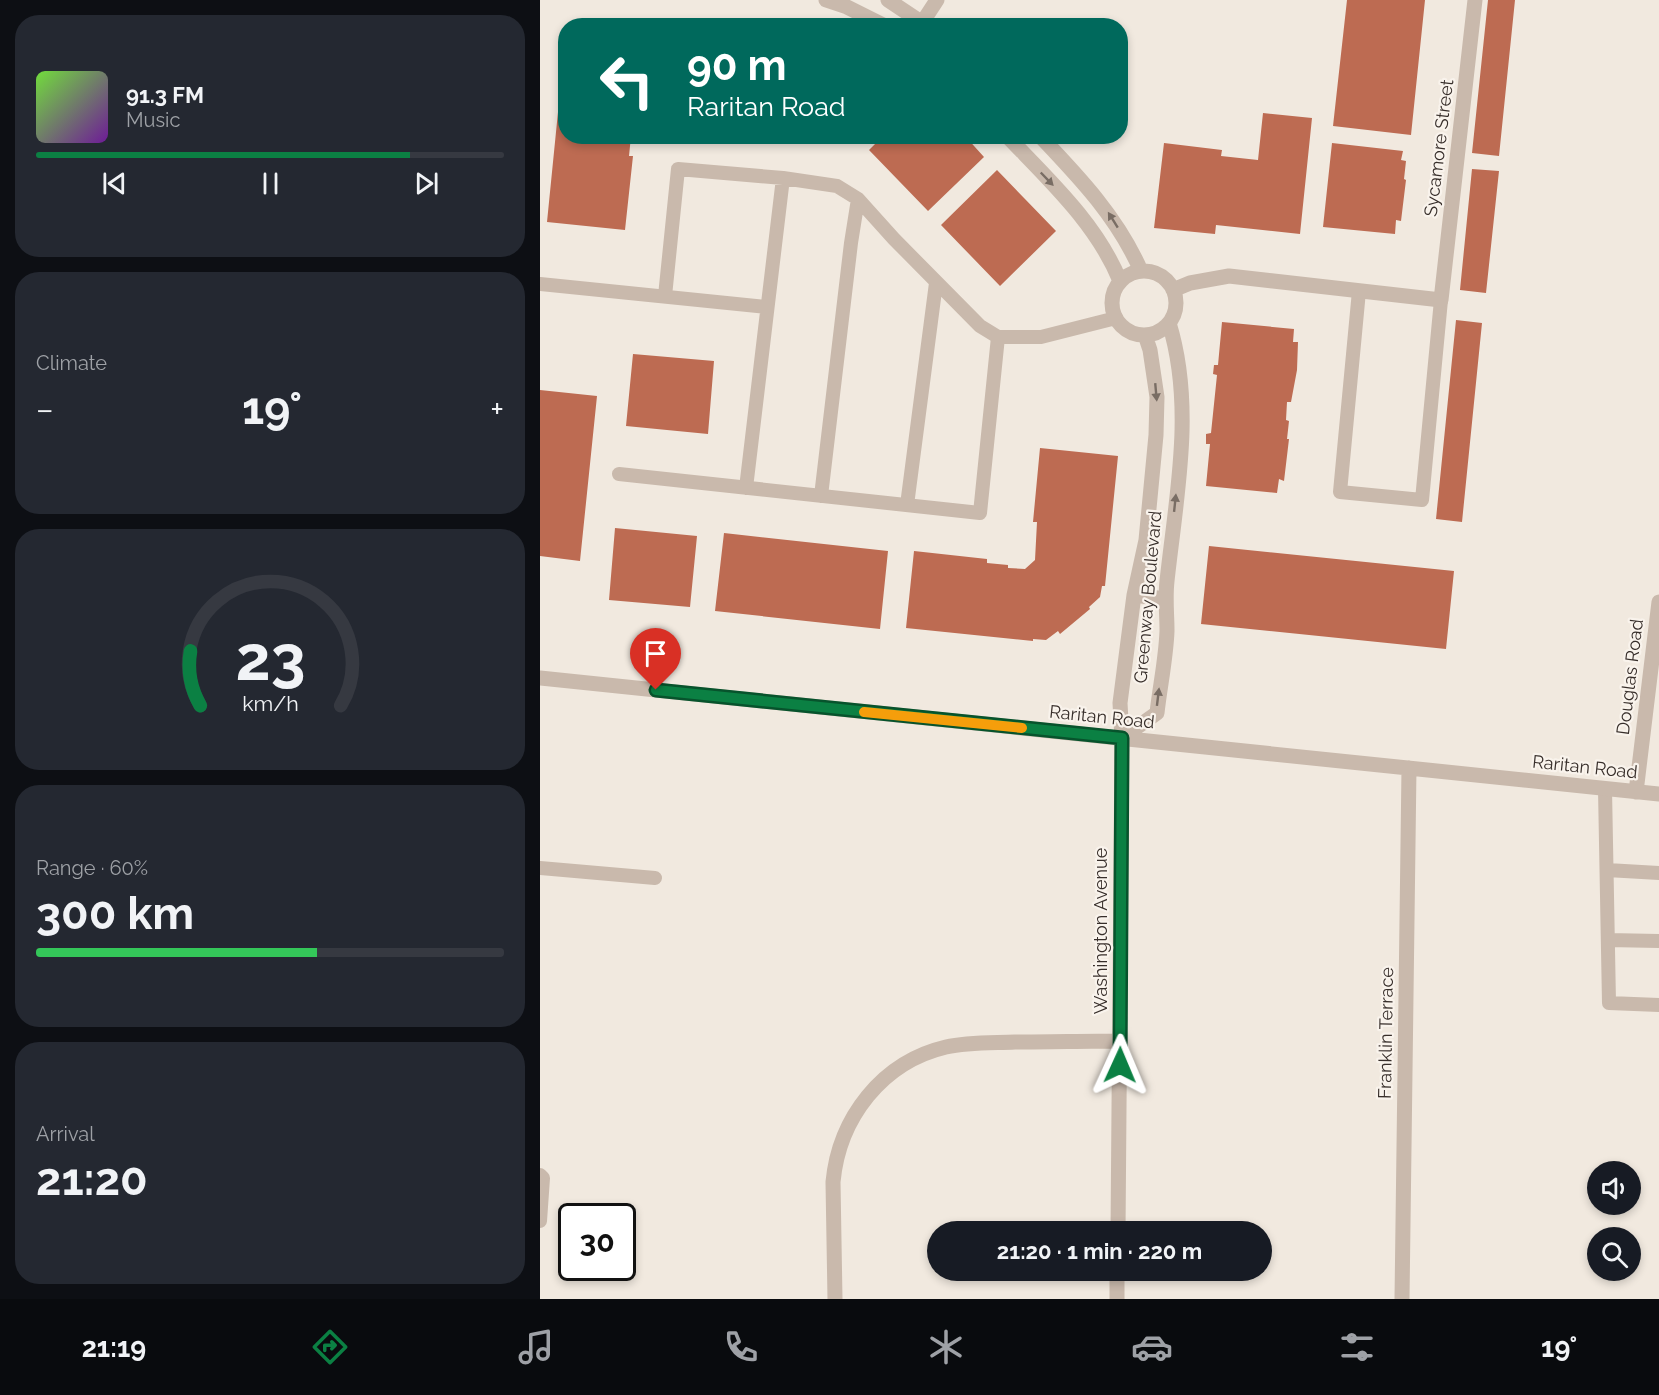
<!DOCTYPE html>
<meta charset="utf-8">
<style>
body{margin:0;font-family:Raleway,sans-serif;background:#242831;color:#f1f3f6;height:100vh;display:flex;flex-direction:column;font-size:22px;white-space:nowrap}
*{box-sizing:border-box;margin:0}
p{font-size:20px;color:#9ea1a6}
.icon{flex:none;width:33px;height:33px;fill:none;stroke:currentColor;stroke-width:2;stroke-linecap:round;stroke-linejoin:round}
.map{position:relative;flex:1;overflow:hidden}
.sheet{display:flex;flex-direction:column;gap:15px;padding:15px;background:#0d0f14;width:540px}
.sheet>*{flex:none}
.banner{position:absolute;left:18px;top:18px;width:570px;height:126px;border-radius:24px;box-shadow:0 3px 9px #0003;background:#00695c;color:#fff;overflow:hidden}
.buttons{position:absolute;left:1047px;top:1161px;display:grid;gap:12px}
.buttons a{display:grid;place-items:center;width:54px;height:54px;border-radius:50%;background:#171b24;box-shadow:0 3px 9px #0003;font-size:30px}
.speed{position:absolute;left:18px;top:1203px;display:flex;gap:12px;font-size:30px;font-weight:700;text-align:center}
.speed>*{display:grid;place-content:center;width:78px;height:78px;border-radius:50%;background:#171b24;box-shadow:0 3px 9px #0003;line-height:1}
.speed .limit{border:3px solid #111;border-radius:9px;background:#fff;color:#111}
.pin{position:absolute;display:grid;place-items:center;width:51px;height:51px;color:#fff;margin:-62px -26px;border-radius:50% 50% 50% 0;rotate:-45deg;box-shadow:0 0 6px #0007}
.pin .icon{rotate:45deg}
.me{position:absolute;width:66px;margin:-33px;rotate:1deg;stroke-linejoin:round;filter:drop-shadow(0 0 4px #0008)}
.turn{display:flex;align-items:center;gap:21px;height:126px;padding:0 30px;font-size:27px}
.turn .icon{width:78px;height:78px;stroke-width:2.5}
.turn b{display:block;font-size:42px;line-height:51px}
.big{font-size:45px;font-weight:700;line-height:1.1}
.sheet .widget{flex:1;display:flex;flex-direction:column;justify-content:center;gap:9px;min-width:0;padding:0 21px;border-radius:24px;background:#242831}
.sheet .dial{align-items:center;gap:0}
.dial svg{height:156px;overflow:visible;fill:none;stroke:#363941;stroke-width:7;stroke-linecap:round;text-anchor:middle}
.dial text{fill:#f1f3f6;stroke:none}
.song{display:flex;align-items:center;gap:18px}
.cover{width:72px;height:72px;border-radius:9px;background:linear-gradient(135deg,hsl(100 70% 55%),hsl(280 70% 35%))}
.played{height:6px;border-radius:3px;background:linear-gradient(90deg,#0b8043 80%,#363941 80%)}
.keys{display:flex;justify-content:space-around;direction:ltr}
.heat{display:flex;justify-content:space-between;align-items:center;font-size:33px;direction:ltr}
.charge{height:9px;border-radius:4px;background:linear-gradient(90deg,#34c759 60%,#363941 0)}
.trip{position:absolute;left:387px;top:1221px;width:345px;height:60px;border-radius:30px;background:#171b24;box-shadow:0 3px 9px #0003;font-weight:700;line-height:60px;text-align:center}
.tab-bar{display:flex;height:96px;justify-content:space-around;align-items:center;background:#090b0e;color:#9ea1a6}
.tab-bar .icon{width:42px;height:42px}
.tab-bar .on{color:#0b8043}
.tab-bar b{font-size:27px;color:#f1f3f6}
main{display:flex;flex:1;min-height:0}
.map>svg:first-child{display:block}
.building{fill:#bd6b52}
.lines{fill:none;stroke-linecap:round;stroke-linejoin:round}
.service{stroke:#c9b9ac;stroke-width:14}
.minor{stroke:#c9b9ac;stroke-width:15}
.oneway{fill:#796d64}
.route-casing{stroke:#07532c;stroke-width:15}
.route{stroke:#0b8043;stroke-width:10}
.slow{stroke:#f59e0b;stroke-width:10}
.labels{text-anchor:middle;stroke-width:4.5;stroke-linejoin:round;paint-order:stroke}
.street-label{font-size:18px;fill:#372e2a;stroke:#f9f3ec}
</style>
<main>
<section class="sheet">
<div class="widget">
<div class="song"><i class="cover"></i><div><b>91.3 FM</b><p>Music</p></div></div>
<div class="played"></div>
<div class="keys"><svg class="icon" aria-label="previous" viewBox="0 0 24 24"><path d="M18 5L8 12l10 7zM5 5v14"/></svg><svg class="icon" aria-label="pause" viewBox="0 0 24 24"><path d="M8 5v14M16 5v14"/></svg><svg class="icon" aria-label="next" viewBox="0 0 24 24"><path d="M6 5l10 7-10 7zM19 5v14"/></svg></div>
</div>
<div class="widget"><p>Climate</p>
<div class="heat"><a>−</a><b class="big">19°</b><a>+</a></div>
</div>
<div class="widget dial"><svg viewBox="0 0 100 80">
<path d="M14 69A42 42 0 1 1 86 69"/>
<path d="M14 69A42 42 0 0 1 9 41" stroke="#0b8043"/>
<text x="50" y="56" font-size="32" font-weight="700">23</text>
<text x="50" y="72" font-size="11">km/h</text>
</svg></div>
<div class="widget"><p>Range · 60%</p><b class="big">300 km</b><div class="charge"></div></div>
<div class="widget"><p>Arrival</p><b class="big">21:20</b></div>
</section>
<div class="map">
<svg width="1119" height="1299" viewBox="0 0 1119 1299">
<rect width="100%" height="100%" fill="#f1e9df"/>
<path class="building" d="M807,0H885L871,135L793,126Z
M948,0H975L959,156L932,153Z
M20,92L26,93V136H91L89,156H93L85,230L7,222Z
M723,113L772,118L760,234L676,225L675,234L614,228L624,143L682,150L681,156L718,160Z
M343,136H425L444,157L388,211L329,150Z
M792,143L863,151L861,160L866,161L864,179L866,180L861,221L856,220L855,234L783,227Z
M932,169L959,171L946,293L920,290Z
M457,170L516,231L460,286L401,225Z
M916,320L942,323L922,522L896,519Z
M682,322L754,329L753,342H758L757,370L751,402H747L746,420L749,421L747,439H749L744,481L739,479L737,493L666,486L670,444H666V434L671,433L677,375L673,374L674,365H678Z
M93,354L174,361L168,434L86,426Z
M0,390L57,396L40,561L0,556Z
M500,448L578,456L565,586H562L560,597L549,607L550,609L520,634L518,631L506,640L493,639V641L366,628L374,551L447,559V563L468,565V568L485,569L495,560L497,522H493Z
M75,528L157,536L150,607L69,600Z
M184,533L348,551L340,629L175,611Z
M669,546L914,571L906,649L661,624Z"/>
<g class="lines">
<path class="service" d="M0,284L227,307
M819,291L800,492L882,500L901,300
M125,296L138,169L243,178L297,186L318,199L354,239L440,326L458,337H501L576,318
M79,474L440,513L458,337
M206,488L243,178
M281,496L311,243L318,199
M367,505L396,283
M1065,789L1069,1003L1119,1005
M0,868L115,878
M1067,870L1119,873
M1068,940L1119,941
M0,1175L3,1178L0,1221"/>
<path class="minor" d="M286,0L307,7L345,26
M348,0L387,26
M380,26L397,0
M467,136C509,180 557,224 580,281
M500,136C540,178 578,218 601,271
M572 303a32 32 0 1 1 64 0a32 32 0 1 1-64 0Z
M633,290L650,283L689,276L901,300L935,0
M594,595L625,599
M0,678L1119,794
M582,738L617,713C620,686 626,658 627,631C627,614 625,598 627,581C636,497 655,407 629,323
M1096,792L1119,602
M578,1232L582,738L580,703L594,595L606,540L616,435L617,397L610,350L605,335
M295,1299L293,1182C299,1118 342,1062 406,1047C428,1042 452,1043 475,1042C510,1042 545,1041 580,1041
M577,1299V1270
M862,1299L869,768"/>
</g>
<defs><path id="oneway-solid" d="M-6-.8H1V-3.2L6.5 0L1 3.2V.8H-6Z" transform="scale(1.5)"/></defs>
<g class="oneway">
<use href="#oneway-solid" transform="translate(507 179) rotate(46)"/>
<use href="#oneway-solid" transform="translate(573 220) rotate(-122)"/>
<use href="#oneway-solid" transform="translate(616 392) rotate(85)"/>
<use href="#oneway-solid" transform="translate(635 503) rotate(-84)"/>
<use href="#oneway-solid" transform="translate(618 697) rotate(-83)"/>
</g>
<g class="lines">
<g class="route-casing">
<path id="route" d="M116,690L582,738L580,1065"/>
</g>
<use href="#route" class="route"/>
<path class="slow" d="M324,712L482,728"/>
</g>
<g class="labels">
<g class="street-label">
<text transform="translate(899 148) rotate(-83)" y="6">Sycamore Street</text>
<text transform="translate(608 597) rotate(-85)" y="6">Greenway Boulevard</text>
<text transform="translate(1090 677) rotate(-83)" y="6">Douglas Road</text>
<text transform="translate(562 717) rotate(6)" y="6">Raritan Road</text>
<text transform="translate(1045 767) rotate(6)" y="6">Raritan Road</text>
<text transform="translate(561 931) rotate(-90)" y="6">Washington Avenue</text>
<text transform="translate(846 1033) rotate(-89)" y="6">Franklin Terrace</text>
</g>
</g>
</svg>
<div class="buttons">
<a><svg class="icon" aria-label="sound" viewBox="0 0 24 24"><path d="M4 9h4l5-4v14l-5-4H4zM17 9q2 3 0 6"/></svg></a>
<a><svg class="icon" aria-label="search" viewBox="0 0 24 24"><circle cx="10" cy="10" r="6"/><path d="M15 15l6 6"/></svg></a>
</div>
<div class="speed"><div class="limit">30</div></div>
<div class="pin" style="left:116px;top:690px;background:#d93025"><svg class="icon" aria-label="arrive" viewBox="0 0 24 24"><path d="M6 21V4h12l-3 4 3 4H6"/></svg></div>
<svg class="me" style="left:580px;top:1065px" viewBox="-20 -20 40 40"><path d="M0-17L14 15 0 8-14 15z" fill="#0b8043" stroke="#fff" stroke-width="4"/></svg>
<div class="trip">21:20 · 1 min · 220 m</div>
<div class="banner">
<div class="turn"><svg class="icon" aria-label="left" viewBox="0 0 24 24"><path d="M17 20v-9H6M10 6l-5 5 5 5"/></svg><div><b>90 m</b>Raritan Road</div></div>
</div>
</div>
</main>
<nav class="tab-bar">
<b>21:19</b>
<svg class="icon on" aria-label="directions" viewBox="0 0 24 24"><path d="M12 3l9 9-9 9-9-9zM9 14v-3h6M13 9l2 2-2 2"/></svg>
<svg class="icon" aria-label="music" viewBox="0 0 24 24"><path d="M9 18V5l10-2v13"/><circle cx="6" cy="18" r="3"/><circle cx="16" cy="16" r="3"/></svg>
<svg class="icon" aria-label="phone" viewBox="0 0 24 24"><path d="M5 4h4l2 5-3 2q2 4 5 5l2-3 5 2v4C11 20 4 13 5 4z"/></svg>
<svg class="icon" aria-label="climate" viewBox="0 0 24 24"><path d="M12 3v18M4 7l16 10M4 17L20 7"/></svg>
<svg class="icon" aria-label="car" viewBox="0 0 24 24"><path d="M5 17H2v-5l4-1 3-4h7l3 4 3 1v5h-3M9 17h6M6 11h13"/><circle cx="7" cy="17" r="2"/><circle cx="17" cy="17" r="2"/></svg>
<svg class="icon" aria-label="filters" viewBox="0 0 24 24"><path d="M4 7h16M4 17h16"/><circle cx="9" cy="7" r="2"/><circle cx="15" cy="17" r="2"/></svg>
<b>19°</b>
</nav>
